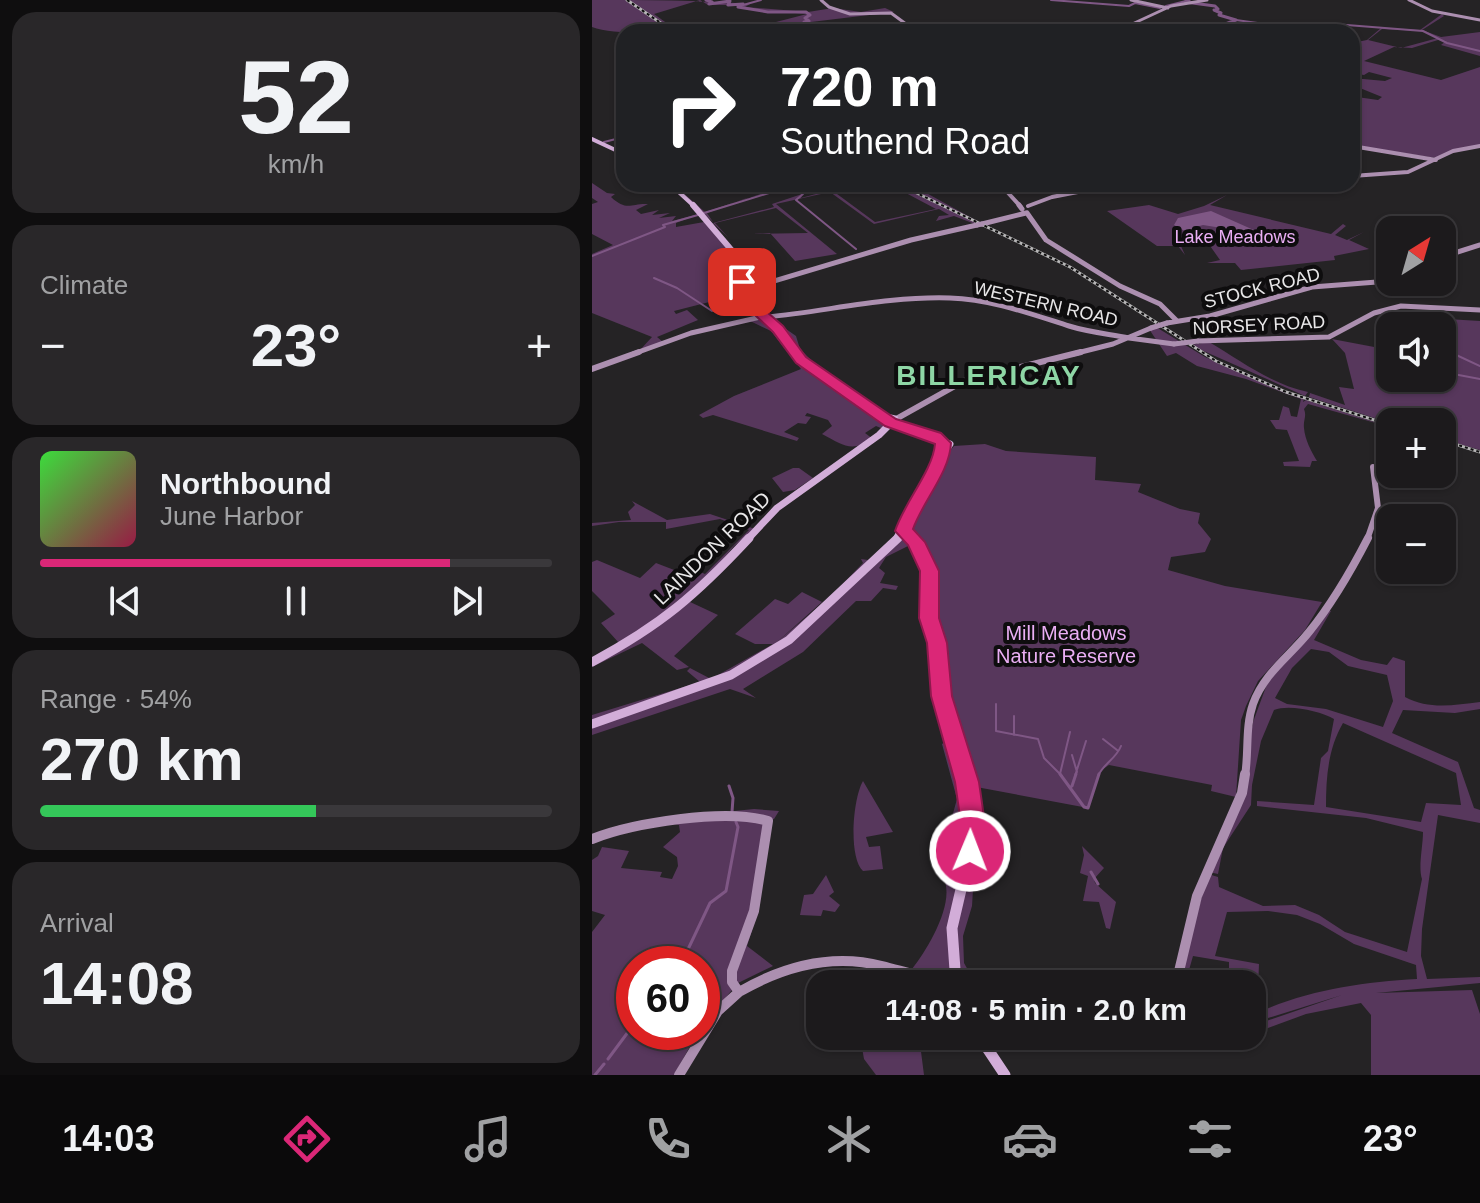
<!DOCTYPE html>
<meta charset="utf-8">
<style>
body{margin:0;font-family:Arial,sans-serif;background:#292729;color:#f1f3f6;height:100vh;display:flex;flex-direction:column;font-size:30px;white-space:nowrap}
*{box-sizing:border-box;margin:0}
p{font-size:26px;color:#a0a1a3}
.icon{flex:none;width:44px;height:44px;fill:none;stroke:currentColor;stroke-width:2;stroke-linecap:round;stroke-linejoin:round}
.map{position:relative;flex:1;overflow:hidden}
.sheet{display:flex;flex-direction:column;gap:12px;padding:12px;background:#0f0e0f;width:592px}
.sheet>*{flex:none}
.banner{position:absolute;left:24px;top:24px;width:744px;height:168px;border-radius:24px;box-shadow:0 2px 6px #0004,0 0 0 2px #3a383b;background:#202124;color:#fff;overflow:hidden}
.needle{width:52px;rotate:37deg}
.tools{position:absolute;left:784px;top:216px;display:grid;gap:16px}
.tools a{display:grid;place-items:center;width:80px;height:80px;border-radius:16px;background:#1c1a1c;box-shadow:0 2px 6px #0004,0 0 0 2px #3a383b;font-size:40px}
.speed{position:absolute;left:24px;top:946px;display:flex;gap:16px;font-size:40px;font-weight:700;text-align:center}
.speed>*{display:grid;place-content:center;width:104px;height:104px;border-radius:50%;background:#1c1a1c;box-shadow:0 2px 6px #0004,0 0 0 2px #3a383b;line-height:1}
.speed .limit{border:12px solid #d22;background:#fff;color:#111}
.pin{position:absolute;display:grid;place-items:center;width:68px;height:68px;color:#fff;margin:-34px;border-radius:16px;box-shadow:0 4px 12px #0006}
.me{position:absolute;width:88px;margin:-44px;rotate:1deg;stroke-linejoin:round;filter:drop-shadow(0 0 6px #0008)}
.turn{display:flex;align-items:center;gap:28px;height:168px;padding:0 32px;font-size:36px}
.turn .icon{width:104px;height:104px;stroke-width:2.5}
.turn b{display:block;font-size:56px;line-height:68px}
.big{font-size:60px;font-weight:700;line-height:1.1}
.sheet .tile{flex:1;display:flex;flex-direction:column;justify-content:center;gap:12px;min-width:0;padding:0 28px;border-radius:24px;background:#292729}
.sheet .dial{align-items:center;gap:0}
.dial b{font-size:104px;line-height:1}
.song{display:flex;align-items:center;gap:24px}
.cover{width:96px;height:96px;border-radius:12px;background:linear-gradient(135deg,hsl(120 70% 55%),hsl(340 70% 35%))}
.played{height:8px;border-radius:4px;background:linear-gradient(90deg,#db2777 80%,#3a383b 80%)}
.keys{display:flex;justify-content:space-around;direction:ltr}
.heat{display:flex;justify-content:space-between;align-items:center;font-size:44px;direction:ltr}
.charge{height:12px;border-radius:6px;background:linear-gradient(90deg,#34c759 54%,#3a383b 0)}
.trip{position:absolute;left:214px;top:970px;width:460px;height:80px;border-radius:24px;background:#1c1a1c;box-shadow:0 2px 6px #0004,0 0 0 2px #3a383b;font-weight:700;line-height:80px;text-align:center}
.tabs{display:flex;height:128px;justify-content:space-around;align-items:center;background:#0b0a0b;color:#a0a1a3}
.tabs .icon{width:56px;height:56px}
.tabs .current{color:#db2777}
.tabs b{font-size:36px;color:#f1f3f6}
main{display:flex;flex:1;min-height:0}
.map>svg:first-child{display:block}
.green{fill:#57375c;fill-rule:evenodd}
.water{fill:#7f5785}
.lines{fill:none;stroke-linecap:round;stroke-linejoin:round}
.stream-far1{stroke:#7f5785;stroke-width:2}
.stream{stroke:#7f5785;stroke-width:3}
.river{stroke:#7f5785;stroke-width:3}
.secondary-far5{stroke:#ac8fb0;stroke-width:3}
.secondary-far4{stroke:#ac8fb0;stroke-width:4}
.secondary-far3{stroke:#ac8fb0;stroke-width:5}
.secondary-far2{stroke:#ac8fb0;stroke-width:6}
.secondary-far1{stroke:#ac8fb0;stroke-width:8}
.secondary{stroke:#ac8fb0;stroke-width:10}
.primary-far4{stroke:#d2add8;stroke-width:4}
.primary-far3{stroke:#d2add8;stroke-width:6}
.primary-far2{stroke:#d2add8;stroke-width:7}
.primary-far1{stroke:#d2add8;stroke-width:9}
.primary{stroke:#d2add8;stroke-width:11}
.rail-casing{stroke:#b6b5b6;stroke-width:3}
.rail{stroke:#0e0d0e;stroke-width:2;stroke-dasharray:3;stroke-linecap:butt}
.secondary-bridge{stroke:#ac8fb0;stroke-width:5}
.route{fill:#db2777;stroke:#8e194d;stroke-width:2}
.labels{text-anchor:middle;stroke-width:8;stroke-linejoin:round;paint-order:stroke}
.far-park-label{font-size:18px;fill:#eaaef4;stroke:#0e0d0e}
.far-street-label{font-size:18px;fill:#e8e7e8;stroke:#0e0d0e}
.street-label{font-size:20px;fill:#e8e7e8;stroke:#0e0d0e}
.park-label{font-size:20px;fill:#eaaef4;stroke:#0e0d0e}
.district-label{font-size:28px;font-weight:bold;letter-spacing:2px;fill:#8ed6a5;stroke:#0e0d0e}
</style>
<main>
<section class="sheet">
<div class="tile dial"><b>52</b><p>km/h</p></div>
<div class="tile"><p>Climate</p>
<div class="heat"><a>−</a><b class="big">23°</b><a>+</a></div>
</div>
<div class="tile">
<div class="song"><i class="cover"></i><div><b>Northbound</b><p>June Harbor</p></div></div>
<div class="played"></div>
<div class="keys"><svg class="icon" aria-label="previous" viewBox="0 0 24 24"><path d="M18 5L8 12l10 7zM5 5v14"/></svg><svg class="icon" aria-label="pause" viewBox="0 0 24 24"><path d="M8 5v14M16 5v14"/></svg><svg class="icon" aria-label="next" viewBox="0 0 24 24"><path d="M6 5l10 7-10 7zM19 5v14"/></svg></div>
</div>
<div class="tile"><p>Range · 54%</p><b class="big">270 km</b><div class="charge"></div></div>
<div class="tile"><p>Arrival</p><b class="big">14:08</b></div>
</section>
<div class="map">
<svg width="888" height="1075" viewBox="0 0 888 1075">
<rect width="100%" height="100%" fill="#252325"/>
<path class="green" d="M0,0C52,0 109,0 158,4L153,7L216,12L241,8L269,12L293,8L302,12L219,22C226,29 234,24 241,30L238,32H185L180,30L190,24L184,22L215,14L145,8L146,5H116L108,0L62,14L87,32C64,32 20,35 0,27Z
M850,14L852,16L830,30L849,37L888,32V56L849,45L854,41L846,40L820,48L802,47L772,61L849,80L888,67V145L856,152L844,158L760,146V99L765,97L786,100L790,97L763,86H761L760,92V78L793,81L800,78L777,72L772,75L760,73V43L775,40L789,28L828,30ZM790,29L832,31L846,38L809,48L776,40Z
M0,183L15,193L23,194L19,197C35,212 39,203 56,204L44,210L49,214L67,210L60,215L78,213L67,218L84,216L80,221L107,214L84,223V227L112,222L140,253L126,256L128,260L142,257L148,281L123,285L129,299L82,311L84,314L95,310L106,320L65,337L71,342L48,350L60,337L0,313V254L21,245L0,234V204L6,202L0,198Z
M81,184L113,212L178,191L171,184L181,190L215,184L209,198L261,184L241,191L283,222L344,209L297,184H318L387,222L383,224L362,216L344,221L347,216L357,215L347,209L282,224L238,192L184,204L245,254L203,261L178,233L161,234L216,233L184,208L123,223L136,237L121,223L182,207L180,204L210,194L211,184L152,199L115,213L121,222Z
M635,195L618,205L739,234L751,224L754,226L743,235L755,240L772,232L757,240L777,249L742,256L743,260L649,270L643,263H615L628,260L616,243L588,244L593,255L586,246H565L515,211L557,205L586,214L612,206Z
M173,316L183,317L184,322L204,336L208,349L220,361L294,412L298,416L269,402L294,421L291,429L284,426L273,433L281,439C259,453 251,445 230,434L240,426L236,420L215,413L213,416L219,417L214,424L206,423L192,432L207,438L205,441L121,415L111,418L107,415L142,396L209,369L179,331L156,320Z
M795,319L811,322L820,319L823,322L850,326L855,319L888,321V450L850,439V422L798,423L717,397L718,393L753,405L747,387L762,389L753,353L740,339L798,350V378H850V326H813L785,320Z
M564,327L613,357L712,399L711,402L714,400L798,427L716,404L712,409C715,417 711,420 712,428C713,440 719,451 725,461H720L718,467L692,466L691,462L707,461L695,430L684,429L678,420H687L691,406L697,408L699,416L705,417L709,399L654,379L605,366L584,353L575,356L557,329Z
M617,342C648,360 680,385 716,392L713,396L598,345Z
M393,444L414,451L504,457L503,480L549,484L546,492L588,509L608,513L606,523L619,539L613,552L579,557L576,570L633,586L730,602L713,630L666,681L654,706L649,720L644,797L619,791L620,785L517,765L508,771L496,808L379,786L355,704L337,618L340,583L318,527L319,519L357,452L362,446Z
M201,468H207L221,478L203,490L191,492L180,478Z
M40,501L75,520L118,514L163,529L142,546L96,601L126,615L82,656L97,667L85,670L50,643L0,667V664L27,643L9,623L23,614L0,591V562L5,560L48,578L64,563L90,573L97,567L113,574L157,530L128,519L74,529V522H27L0,526V523L39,520L36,512L43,505Z
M316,535L324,542L294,557L287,568L293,573L288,583L306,586L304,590L291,588L279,601H264L211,652L151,689L164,698L138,689L0,735V715L108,682L95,671L98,668L119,679L181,644H163L143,634L183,599L196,604L210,592L230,602L185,642L239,596L271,563L269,559L276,560L271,567L308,536Z
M735,610L739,611L722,640L769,660L795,665L801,657L813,661V697C837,710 862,705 888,702V709L863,713L811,710L800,733L866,762L882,808L888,810V823L846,815L830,929L829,956L835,979L888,977V983L784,993L880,990L888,1014V1075H779V1015L769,1003L714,1014L660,1034V1026L750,995L660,1023V984H637V962L601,956L593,984H586L616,874L626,877L627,887L671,906L703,905L727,915L753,932L815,952L830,879C826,868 831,846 831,832L774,818L665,806V801L722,805L729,758L736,751L742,719C728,711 697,704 682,710L669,741L660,785L659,805L631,848L626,874L617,872L643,817L661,722L675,684ZM719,649L737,652L756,666L795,675L801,701L791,727L734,709L695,704L683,698L700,668ZM751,723L864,773L869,805L834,803L829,822L734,807C734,777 736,749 751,723ZM676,911L705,915L728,924L762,944L824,965L825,979C770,982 716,990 665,1013L667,964L623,956L635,912Z
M357,740C392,788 366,912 358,968L349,977L320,969C335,950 363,904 352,879C367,860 373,838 360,817L365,799L350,744Z
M271,781L301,832L274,837L277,847L288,846L291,869L271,871C256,857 261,798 271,781Z
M162,809L187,811L182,819L176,821L167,908L155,946L181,966L146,983L110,1025V964H42V1032H106L82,1075H0V932L13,915L0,911V860L6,856L10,847L37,851L29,868L70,872L68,877L80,879L86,866L85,857L71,847L88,832L87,825L78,823L113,814Z
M490,846L512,868L502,879L503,883L524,902L518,929L514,928L507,902L491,901L496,876L488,873L492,855Z
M378,870L382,873L380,906L371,936L372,963L376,970L374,983L368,984L365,927Z
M234,875L242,892L237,896L248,905L243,912L231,910L229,916L208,915L212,895L221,894Z
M268,1036H327L332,1075H284L272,1059Z"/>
<path class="water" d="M619,211L673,235L611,225L604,227V234L600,235L582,225L586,218Z"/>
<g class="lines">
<path class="stream-far1" d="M459,0L537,6L543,3L568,8
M151,5L169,0
M574,6L594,1
M644,20L680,25L742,24L831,31L855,43L888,51
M12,142L32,137
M212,184L211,194L204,200L264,249
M112,213L206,184
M0,256L73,227L71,225L106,215
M62,278L85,288L120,311
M860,353L888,366
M856,373L888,379
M404,704V731L446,739L452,758L470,776
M422,716V735
M511,739L525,750
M480,755L485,772
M468,774L478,732
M483,776L494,741
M506,776C511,764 524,759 529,746"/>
<path class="stream" d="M468,774L492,807L496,808L507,774
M137,786L141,798L140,812
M480,786L484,774
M499,872L506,884
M89,964L118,903L134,891L146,827L144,822
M16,1059L42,1024
M3,1075L12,1064"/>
<path class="river" d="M114,0L120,2L117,4L138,1L136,5L151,4L146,7L176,12H214L218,15L213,18L217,21L212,22L218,24L217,32
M597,0L593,2L623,6L626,9L622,10L629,13L627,15L644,20L612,32"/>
<path class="secondary-far5" d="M229,0L237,7L258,14L299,13L314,24L344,32
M539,0L576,8
M817,0L840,11L888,20
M523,32L579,6L615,0"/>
<path class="secondary-far4" d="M760,146L844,160
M760,176L816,172L861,151L888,146
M408,184L429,207
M436,206L460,197L527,184"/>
<path class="secondary-far3" d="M427,205L430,209
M435,213L454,240L528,286L568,304L585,321
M390,224L434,213
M850,257L888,245
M149,291L319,240L385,225
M175,317C236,311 297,296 358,298C398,299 439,314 477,326C496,332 517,334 537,338
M575,323L618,316L720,287L798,281
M537,338L582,344
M606,341L737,337L782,313L809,306L888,310
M41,354L99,333L173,316
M481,354L521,344L559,328"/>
<path class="secondary-far2" d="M0,369L47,352
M304,419L372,381L489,352
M775,540L786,508L781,467"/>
<path class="secondary-far1" d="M653,776C657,752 653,727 661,704C672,673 698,656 717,632C739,605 760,569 776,538"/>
<path class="secondary" d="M0,839C41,823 133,808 176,821L162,911L140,971V982L147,992L126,1011L87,1075
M584,984L605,896L650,793L653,774
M147,992C192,966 239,953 290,966C315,972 337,981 363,979
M579,1036L581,1043"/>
<path class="primary-far4" d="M0,139L32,154
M78,184L103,207"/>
<path class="primary-far3" d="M101,205L148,260L152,298L186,329L203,354"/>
<path class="primary-far2" d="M202,352L206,358L289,416L303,419
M299,423L358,444L319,508L304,540
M312,531L322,540
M155,540L185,508L287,435L299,423"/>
<path class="primary-far1" d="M320,538L338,571L336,611L345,643L347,685L373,776
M0,662C69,625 104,595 157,538
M0,724L139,675L197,640L306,538"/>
<path class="primary" d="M364,984L360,928L378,851L380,817L373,774
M387,1036L413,1075"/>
<g class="rail-casing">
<path id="rail" d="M35,0L82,32
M306,184L478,267L624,361L694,392L798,425
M850,440L888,452"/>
</g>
<use href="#rail" class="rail"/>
<path class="secondary-bridge" d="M385,225L390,224
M559,328L575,323
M582,344L606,341"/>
</g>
<path class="route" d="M150,278L157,282L158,297L191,326L214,357L304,419L349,433L359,443C358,472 331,501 321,529L333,542L347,571V618L355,643L360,696L387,782L392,817L391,851L387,859L378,862L369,859L366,851L368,817L363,782L339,696L335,643L327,618L328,571L316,545L303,531C312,503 341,470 343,444L293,426L204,363L181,332L145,298L144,282Z"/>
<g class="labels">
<g class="far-park-label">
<text x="643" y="243">Lake Meadows</text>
</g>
<g class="far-street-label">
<text transform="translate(670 288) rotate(-14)" y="6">STOCK ROAD</text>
<text transform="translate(454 304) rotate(13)" y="6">WESTERN ROAD</text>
<text transform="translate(667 325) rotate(-3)" y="6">NORSEY ROAD</text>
</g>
<g class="street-label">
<text transform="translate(120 548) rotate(-44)" y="7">LAINDON ROAD</text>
</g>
<g class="park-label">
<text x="474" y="640">Mill Meadows<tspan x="474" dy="23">Nature Reserve</tspan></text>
</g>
<g class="district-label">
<text x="397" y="385">BILLERICAY</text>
</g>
</g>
</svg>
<div class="tools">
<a><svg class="needle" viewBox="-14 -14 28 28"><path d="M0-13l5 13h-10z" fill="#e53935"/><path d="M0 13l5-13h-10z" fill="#a0a1a3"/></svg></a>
<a><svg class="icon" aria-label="sound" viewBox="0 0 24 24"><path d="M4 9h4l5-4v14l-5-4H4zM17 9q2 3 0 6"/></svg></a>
<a>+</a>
<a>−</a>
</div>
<div class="speed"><div class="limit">60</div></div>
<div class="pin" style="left:150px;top:282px;background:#d93025"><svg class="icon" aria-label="arrive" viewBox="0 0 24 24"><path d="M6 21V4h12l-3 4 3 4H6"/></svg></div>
<svg class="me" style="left:378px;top:851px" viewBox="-20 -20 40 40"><circle r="17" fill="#db2777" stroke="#fff" stroke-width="3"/><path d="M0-11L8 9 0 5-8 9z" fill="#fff"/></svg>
<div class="trip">14:08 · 5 min · 2.0 km</div>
<div class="banner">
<div class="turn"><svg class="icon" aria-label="right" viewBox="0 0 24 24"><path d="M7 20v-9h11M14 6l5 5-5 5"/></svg><div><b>720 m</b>Southend Road</div></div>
</div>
</div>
</main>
<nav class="tabs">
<b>14:03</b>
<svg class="icon current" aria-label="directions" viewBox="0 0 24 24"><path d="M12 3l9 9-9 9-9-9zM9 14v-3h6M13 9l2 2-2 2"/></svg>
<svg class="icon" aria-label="music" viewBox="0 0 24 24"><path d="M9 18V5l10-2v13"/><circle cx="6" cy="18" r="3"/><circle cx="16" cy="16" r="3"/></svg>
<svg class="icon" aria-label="phone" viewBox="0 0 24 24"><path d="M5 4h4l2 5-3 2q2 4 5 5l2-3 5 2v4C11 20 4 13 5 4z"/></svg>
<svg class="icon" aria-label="climate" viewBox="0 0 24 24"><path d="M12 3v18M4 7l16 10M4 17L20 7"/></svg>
<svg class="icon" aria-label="car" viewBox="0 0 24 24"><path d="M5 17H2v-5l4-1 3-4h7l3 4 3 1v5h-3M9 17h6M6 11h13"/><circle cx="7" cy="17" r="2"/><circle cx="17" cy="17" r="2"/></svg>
<svg class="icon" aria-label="filters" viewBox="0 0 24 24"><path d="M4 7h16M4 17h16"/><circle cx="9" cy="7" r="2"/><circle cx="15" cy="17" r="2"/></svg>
<b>23°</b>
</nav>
